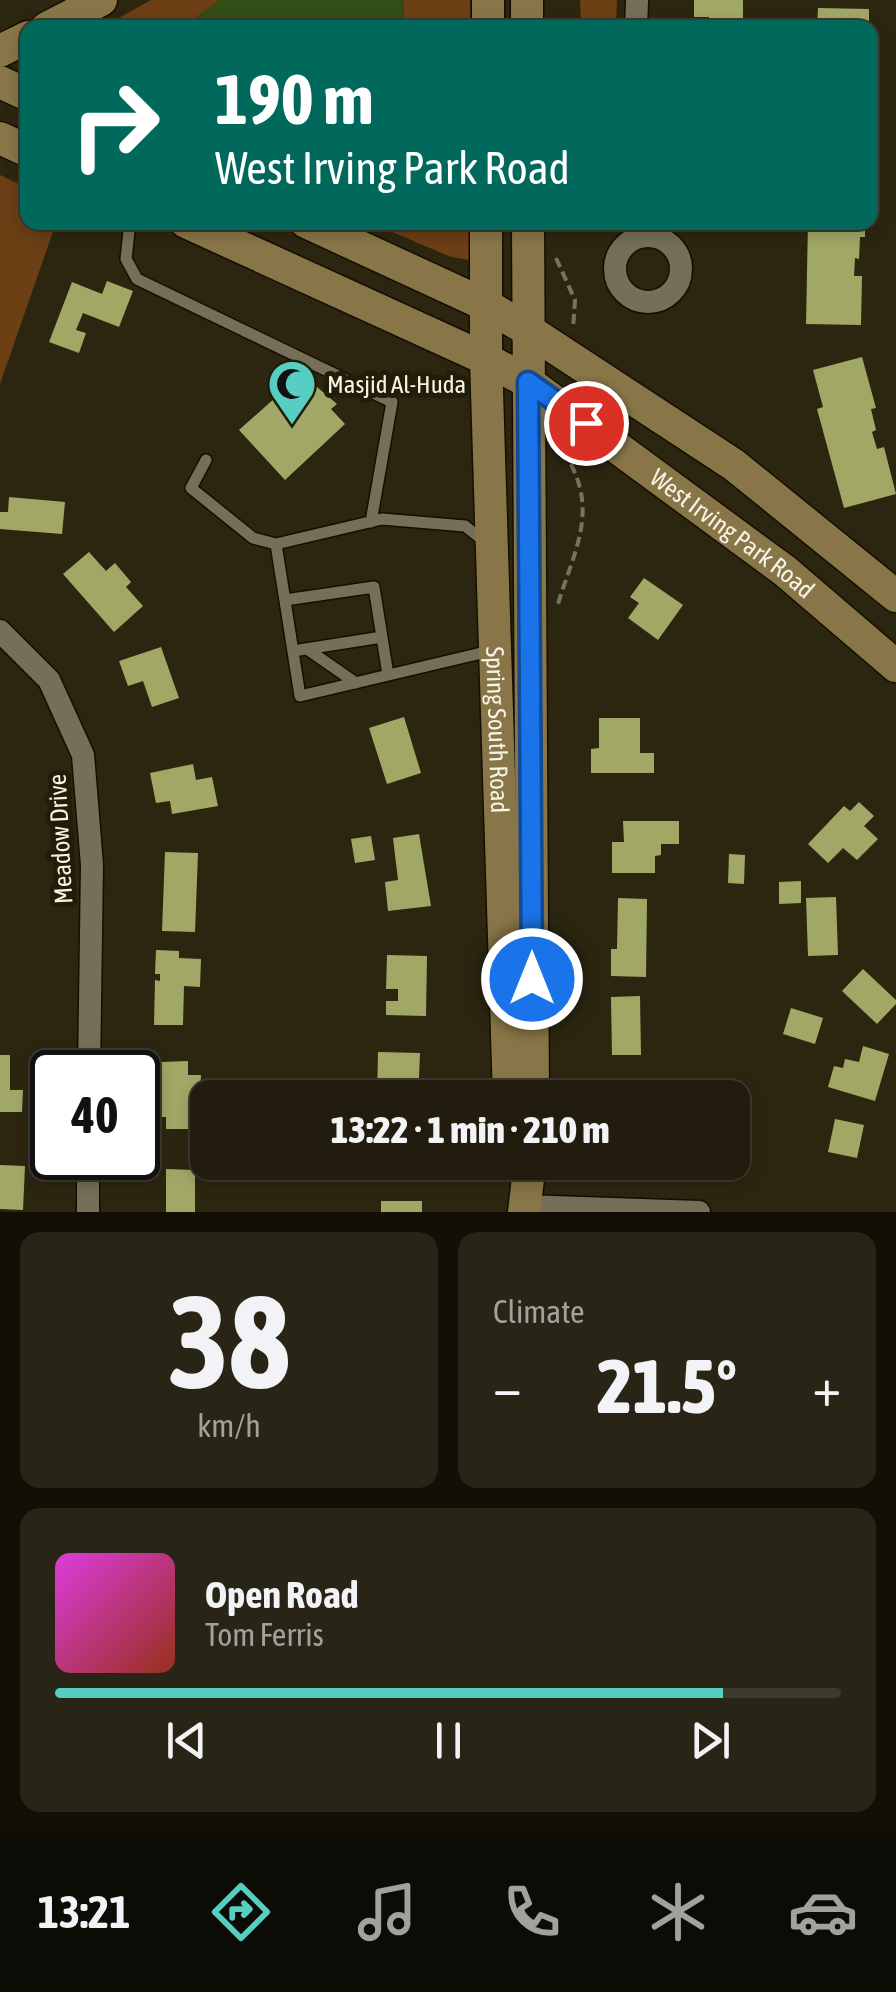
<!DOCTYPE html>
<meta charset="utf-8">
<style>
body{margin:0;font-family:"Asap Condensed",sans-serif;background:#292516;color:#f1f3f6;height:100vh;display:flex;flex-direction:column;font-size:38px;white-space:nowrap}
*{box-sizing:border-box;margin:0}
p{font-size:32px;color:#a2a19d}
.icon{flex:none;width:55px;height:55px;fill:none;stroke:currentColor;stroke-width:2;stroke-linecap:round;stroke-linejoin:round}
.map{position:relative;height:1212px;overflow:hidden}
.drawer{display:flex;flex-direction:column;gap:20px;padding:20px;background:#120f07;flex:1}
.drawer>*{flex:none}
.banner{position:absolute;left:20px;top:20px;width:858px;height:210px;border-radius:20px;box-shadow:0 5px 15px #0003,0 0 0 2px #3e3a2e;background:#00695c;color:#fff;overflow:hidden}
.speed{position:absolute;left:30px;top:1050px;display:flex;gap:20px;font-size:50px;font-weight:700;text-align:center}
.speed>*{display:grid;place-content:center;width:130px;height:130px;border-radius:50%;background:#211c0d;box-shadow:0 5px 15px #0003,0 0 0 2px #3e3a2e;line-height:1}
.speed .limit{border:5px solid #111;border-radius:15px;background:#fff;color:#111}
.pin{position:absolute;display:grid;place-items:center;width:85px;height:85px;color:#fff;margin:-42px;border:5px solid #fff;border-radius:50%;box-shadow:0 2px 10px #0007}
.me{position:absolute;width:110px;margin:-55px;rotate:0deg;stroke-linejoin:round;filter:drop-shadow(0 0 8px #0008)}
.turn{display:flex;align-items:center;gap:35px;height:210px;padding:0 30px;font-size:45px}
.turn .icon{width:130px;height:130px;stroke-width:2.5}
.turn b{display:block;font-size:70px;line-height:85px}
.big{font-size:75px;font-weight:800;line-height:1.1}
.drawer .tile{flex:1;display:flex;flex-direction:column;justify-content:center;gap:15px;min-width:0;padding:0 35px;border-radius:20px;background:#292516}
.drawer .dial{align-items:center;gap:0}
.dial b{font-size:130px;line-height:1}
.song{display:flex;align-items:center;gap:30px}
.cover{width:120px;height:120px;border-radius:15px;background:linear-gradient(135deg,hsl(300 70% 55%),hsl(10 70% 35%))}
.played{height:10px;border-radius:5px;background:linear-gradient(90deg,#57cec2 85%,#3e3a2e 85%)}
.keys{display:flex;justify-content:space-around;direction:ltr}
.heat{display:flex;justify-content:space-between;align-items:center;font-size:55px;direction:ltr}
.drawer .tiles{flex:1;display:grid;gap:20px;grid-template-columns:1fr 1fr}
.tile:last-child{grid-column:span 2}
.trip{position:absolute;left:190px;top:1080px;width:560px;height:100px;border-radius:20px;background:#211c0d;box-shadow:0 5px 15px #0003,0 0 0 2px #3e3a2e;font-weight:800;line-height:100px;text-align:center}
.dock{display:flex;height:160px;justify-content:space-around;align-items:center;background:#0d0b05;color:#a2a19d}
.dock .icon{width:70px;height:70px}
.dock .active{color:#57cec2}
.dock b{font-size:45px;color:#f1f3f6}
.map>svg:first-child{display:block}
.green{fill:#6c3f15}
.water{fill:#324d15}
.building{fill:#a1a866}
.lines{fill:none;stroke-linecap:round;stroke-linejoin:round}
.lane-casing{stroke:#140f00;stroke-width:14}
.street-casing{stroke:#140f00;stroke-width:25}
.secondary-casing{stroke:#140f00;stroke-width:35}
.path{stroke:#777260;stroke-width:4;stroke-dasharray:10 5;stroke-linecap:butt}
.lane{stroke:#756f57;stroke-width:11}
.street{stroke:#756f57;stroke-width:22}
.secondary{stroke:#897648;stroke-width:32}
.route-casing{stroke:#114b97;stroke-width:25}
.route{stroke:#1a73e8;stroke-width:18}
.labels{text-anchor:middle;stroke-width:10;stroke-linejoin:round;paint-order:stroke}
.poi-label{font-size:25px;fill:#f7f3e6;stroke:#221d07;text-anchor:start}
.street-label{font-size:25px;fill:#f7f3e6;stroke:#221d07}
</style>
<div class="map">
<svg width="896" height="1212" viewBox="0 0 896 1212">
<rect width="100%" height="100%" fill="#2c2611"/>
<path class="green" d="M151,0H220L183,27L101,28Z
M404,0H470L471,27L403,28Z
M580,0H617L616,27H581Z
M0,175L27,188L28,222L56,223L0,384Z
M371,223H474V249L469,260L451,257Z"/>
<path class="water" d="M220,0H404L403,27H183Z"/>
<path class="building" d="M694,0H743V28H709V17H694Z
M818,8L869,9V28H817Z
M808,222H865V237H860L859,259L855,258L854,276H862L861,325L806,324Z
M107,281L133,291L119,327L83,313L76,330L86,333L79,353L49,342L72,282L102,294Z
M862,357L876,408L871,409L876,430L872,432L877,449L884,447L896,494L844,508L817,409L823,407L813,370Z
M304,376L337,404L331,409L345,424L285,480L239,430L285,389Z
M9,497L65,502L62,534L0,529V512H8Z
M89,552L106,571L115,563L131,582L126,587L143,606L114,632L63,574Z
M644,578L683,605L658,640L628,618L639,603L630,597Z
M161,647L179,698L152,707L143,681L128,686L119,661Z
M404,717L421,773L387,784L369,728Z
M599,718H640V753H654V773H591V749L599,748Z
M193,764L196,780L212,777L218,806L172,814L170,801L156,803L150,773Z
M859,802L874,816L864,826L878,839L857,860L843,848L828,863L808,844L844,806L850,811Z
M623,821H679V844H661V855L655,856V873H612V842H624Z
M419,834L431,906L388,911L385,882L398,880L393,838Z
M371,836L375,860L355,863L351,839Z
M165,852L198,853L195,932L162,931Z
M729,854L745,855L744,884L728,883Z
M801,881V903L779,904V882Z
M836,897L838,955L808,956L806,898Z
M618,898L647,899L646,977L611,976V949H617Z
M156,950L179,951V958L201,959L200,987L184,986L183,1025H154L155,980L160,981V974H155Z
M387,955L427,956L426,1016L386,1015V1001H398V989H386Z
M863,969L896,1000V1004L877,1024L842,991Z
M640,996L641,1055H612L611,997Z
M791,1008L823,1018L815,1044L783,1034Z
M863,1046L889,1054L875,1101L828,1087L834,1066L843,1068L845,1059L859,1062Z
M378,1052L420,1053L419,1078H403L402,1098H377Z
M0,1055H10V1090H23L22,1112H0Z
M188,1061V1075H201L199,1129H166V1117H161V1062Z
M835,1119L864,1125L857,1158L828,1152Z
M0,1165L25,1166L23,1210L0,1209Z
M166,1169L195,1170V1212H166Z
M381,1201H422V1212H381Z"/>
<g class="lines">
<g class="lane-casing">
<path id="lane" d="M130,222L126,259L137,279L392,402L371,522
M206,460L191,488L253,538L276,544L300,696L490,651
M276,544L382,519L465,526L484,541
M285,600L374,587L388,675
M307,649L356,683
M293,651L382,637"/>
</g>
<g class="street-casing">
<path id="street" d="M636,28L637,0
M615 269a33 33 0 1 1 66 0a33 33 0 1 1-66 0Z
M0,631L49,680L83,755L92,865L89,1072
M524,1206L699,1212
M88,1212V1158"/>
</g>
<g class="secondary-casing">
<g id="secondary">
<path d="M527,0V28"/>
<path d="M47,28L101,0"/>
<path d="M488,28V0"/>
<path d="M0,51L28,37"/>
<path d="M0,82L28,95"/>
<path d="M0,138L28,151"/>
<path id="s1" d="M186,222L486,359L528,382L785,571L896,666"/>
<path d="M306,222L486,305L528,330L734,465L896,596"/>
<path id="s2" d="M486,222V359L509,1098"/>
<path d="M528,222L533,1098"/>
<path d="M524,1212L530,1162"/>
</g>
</g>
<path class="path" d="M556,258L575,300L573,329
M558,437C565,453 576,471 580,488C590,528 569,566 558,604"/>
<use href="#lane" class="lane"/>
<use href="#street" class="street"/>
<use href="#secondary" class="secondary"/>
</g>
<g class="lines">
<g class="route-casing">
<path id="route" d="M532,979L528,382L586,423"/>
</g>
<use href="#route" class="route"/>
</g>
<defs>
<g id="mosque-pin" transform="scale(2.5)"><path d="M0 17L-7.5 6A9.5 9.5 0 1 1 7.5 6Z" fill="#57cec2" stroke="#221d07"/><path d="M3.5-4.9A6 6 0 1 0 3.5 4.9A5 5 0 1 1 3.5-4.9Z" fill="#111"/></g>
</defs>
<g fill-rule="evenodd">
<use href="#mosque-pin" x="292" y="384"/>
</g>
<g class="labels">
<g class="poi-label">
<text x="327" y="393">Masjid Al-Huda</text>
</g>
<g class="street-label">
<text dy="9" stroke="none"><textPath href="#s1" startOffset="632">West Irving Park Road</textPath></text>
<text dy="9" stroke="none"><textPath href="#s2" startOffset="508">Spring South Road</textPath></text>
<text transform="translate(60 839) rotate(-93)" y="9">Meadow Drive</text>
</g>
</g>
</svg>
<div class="speed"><div class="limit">40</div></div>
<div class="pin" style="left:586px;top:423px;background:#d93025"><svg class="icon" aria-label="arrive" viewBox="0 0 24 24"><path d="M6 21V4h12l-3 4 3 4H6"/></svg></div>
<svg class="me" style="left:532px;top:979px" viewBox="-20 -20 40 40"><circle r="17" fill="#1a73e8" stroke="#fff" stroke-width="3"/><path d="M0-11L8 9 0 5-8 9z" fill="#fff"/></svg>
<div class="trip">13:22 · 1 min · 210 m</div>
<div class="banner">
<div class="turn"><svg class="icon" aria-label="right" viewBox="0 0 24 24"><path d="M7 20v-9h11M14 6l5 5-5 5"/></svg><div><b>190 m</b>West Irving Park Road</div></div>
</div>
</div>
<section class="drawer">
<div class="tiles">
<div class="tile dial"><b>38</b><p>km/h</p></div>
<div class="tile"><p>Climate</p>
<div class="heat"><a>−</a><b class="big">21.5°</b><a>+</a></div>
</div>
<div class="tile">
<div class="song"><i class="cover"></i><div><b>Open Road</b><p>Tom Ferris</p></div></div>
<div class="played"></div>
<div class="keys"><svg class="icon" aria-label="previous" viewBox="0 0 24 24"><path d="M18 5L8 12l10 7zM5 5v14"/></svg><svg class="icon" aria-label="pause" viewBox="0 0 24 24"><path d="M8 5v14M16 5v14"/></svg><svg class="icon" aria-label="next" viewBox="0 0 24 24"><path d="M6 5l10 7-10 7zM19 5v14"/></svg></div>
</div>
</div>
</section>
<nav class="dock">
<b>13:21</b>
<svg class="icon active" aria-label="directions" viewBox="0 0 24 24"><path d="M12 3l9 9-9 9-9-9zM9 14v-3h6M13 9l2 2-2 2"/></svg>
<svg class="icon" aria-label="music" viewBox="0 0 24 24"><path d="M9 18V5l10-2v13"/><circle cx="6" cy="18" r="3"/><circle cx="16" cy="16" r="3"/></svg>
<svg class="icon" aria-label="phone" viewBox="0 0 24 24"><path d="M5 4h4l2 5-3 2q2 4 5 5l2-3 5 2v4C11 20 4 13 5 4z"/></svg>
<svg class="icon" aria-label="climate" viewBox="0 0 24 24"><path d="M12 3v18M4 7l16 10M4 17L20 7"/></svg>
<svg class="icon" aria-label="car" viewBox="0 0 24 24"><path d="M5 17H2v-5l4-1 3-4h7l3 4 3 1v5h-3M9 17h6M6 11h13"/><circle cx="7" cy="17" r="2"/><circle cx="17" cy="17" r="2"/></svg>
</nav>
